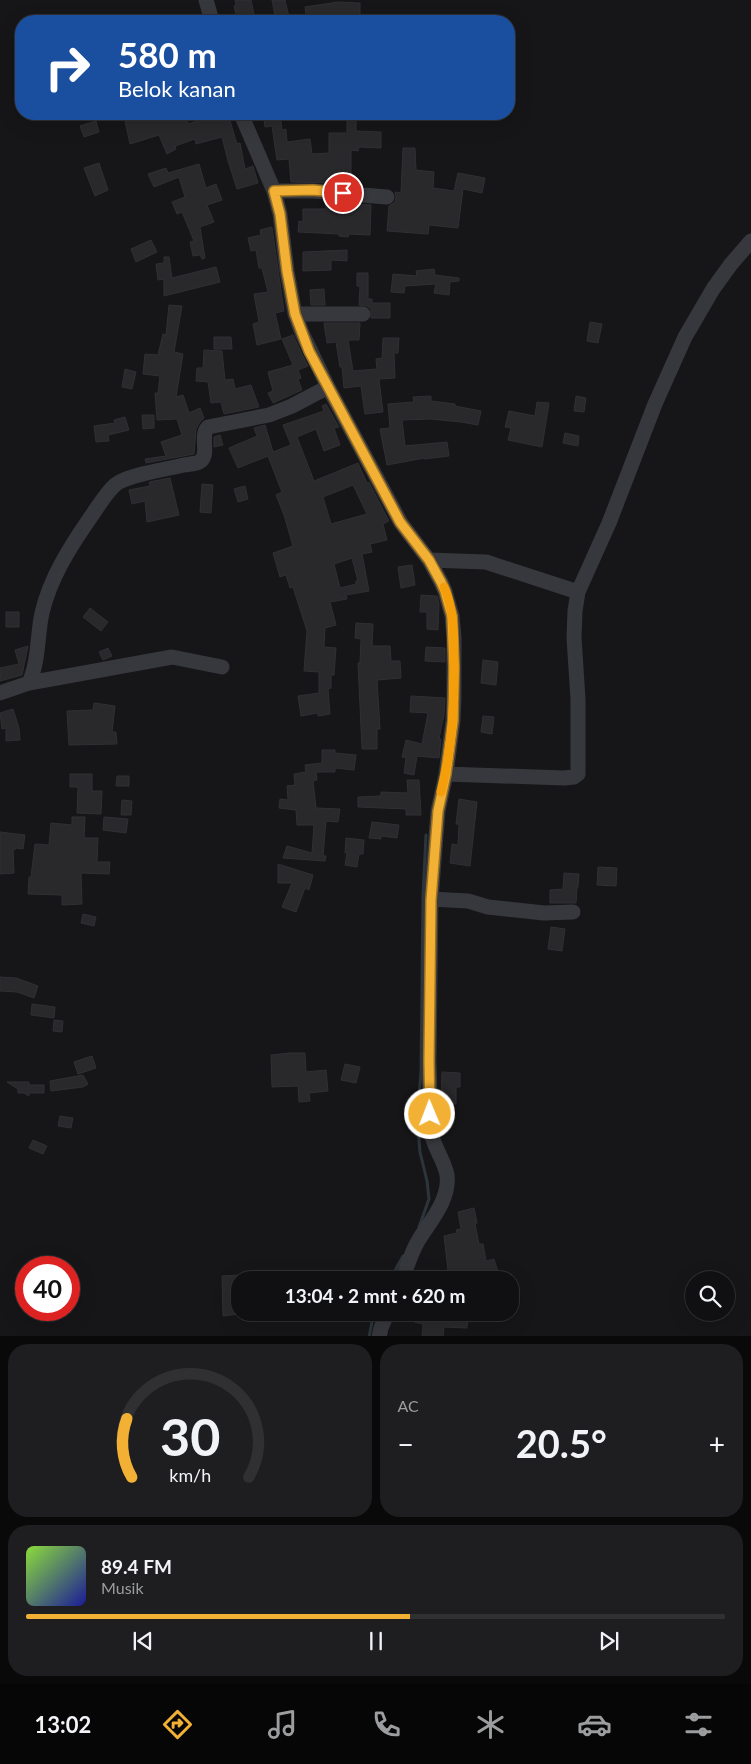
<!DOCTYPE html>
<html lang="id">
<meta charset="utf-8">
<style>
body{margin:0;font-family:Lato,sans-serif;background:#1e1e20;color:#f1f3f6;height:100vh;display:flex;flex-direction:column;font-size:19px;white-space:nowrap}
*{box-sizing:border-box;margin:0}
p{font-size:16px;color:#9c9d9f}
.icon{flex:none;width:28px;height:28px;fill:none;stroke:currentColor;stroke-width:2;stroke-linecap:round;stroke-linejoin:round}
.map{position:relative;height:1336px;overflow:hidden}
.panel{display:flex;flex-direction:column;gap:8px;padding:8px;background:#09090a;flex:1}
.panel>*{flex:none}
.guide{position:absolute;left:15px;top:15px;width:500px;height:105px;border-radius:20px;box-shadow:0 5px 20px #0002,0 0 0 1px #303032;background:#1a4fa0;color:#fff;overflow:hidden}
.buttons{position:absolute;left:685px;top:1271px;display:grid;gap:10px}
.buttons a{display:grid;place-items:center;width:50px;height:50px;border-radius:50%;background:#101012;box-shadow:0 5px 20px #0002,0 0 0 1px #303032;font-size:25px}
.speed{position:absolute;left:15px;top:1256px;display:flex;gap:10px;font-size:25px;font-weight:700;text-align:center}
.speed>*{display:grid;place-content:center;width:65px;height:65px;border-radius:50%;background:#101012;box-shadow:0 5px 20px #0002,0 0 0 1px #303032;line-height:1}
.speed .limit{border:8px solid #d22;background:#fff;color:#111}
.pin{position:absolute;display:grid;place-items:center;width:42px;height:42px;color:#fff;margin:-21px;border:2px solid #fff;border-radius:50%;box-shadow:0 1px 5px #0007}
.me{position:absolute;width:55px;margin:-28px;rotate:359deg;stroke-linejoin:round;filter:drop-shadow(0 0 4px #0008)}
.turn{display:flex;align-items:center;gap:18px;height:105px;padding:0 20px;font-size:22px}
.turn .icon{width:65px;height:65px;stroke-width:2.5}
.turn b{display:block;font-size:35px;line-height:42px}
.big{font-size:38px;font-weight:700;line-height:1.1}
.panel .card{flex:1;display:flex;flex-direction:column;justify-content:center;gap:8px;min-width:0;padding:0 18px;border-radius:20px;background:#1e1e20}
.panel .dial{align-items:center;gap:0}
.dial svg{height:130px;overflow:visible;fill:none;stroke:#303032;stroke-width:7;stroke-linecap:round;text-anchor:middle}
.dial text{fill:#f1f3f6;stroke:none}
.song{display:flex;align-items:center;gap:15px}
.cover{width:60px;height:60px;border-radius:8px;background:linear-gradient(135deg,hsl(90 70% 55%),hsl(240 70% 35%))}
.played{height:5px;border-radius:2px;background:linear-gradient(90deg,#f2b134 55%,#303032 55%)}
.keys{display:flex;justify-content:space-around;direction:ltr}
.heat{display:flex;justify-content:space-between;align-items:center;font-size:28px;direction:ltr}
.panel .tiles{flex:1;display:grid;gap:8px;grid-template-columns:1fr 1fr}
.card:last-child{grid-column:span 2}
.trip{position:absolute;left:231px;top:1271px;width:288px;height:50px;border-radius:20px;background:#101012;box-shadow:0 5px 20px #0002,0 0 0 1px #303032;font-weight:700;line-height:50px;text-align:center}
.tab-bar{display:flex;height:80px;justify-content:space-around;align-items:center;background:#060607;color:#9c9d9f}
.tab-bar .icon{width:35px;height:35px}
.tab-bar .on{color:#f2b134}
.tab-bar b{font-size:22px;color:#f1f3f6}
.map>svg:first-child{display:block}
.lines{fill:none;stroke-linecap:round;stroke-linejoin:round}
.stream{stroke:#2c353c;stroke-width:3}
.building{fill:#29292c;stroke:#303034;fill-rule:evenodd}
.minor{stroke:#37383d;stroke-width:15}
.route-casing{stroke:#9d7322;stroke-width:12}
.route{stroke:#f2b134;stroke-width:9}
.slow{stroke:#f59e0b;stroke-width:9}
</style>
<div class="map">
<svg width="751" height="1337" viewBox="0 0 751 1337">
<rect width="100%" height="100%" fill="#161618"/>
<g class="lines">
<path class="stream" d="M419,1227L429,1199L427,1181L420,1152L417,1118L421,1073L423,895L426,835
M390,1280L403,1256
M369,1337L374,1312"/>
</g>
<path class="building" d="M235,0H251L254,14L251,15L252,21H240L239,18H237L234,6L236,5Z
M272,0H285L290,21H276Z
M338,2L360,3V16L328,17L329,21H307L305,7Z
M138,114H186L188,124L219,114H228L237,144L240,143L245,169L253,166L258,183L237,189L228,161L222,137L196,144L195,139L175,146L176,149L167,154L159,135L130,144L124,116Z
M263,114H280L282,130L286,129L287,142L310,139L312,154L329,153V133H347V119H356V131L381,132V148L359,147L358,151L351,150V178L328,177V183L291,182L289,159L277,160L272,126L265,127Z
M96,121L99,132L84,137L80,126Z
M403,148H415L416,170L434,172L433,188L454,191L458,173L485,178L482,193L463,189L458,228L429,225L428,234L387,231L389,206L395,202L396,197L395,192L401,193Z
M99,163L108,190L95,196L84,168Z
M199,164L206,188L216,184L222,200L207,205L214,222L200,227L205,258L202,259L200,255L193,256L190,242L194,241L182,212L177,214L172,202L185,197L179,177L154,187L148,174L166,168L168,173Z
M326,201L371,205L370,235L349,234L348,237L339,236V234L298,232L299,221L303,222V209H326Z
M272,227L284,311L275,313L281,339L257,345L253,324L259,322L254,294L268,292L262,268H259L256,250L251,251L248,238L261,235L260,230Z
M151,240L157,252L136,262L131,249Z
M347,250V261L331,260V270L303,271V252Z
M164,257H169L172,278L216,267L220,282L164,296V279L158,280L156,264L164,263Z
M434,269L435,275L459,278V281L450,282L449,295L434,293L436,284L405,286L404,293L391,292L393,274L417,276L416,271Z
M357,273H368V299H372V303H390V318H371V309L367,306L359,305L360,286H357Z
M324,289L325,305H311L310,290Z
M169,305L182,306L174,352L183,354L176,397L183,395L189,413L200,408L204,418L200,422L196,429L194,454L146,463L145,459L166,456L161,442L182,435L177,419L157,420L155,393H158L160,376L143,374L145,354L158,355L163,334L166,335Z
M590,322L602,324L598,343L587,341Z
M324,323H360L359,340H348L353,371L377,369L376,359L382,358L383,338H399L398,353H394L395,378L379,379L383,412L365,414L361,386L344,388L342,367H340L336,342L327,343Z
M293,335L308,366L298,370L301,378L298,379L302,390L273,403L268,393L273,391L268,372L293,365L282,339Z
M214,337H231L232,349H214Z
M204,350L222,351L225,380L233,379L235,389L251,385L259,407L224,414L221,402L211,403L208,382L196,381L197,368H203Z
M125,369L136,372L132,389L122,387Z
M431,396V401L455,404V406L481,411L478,425L461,422L431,419L402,420L405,446L447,442L449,456L424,459V458L387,465L380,429L390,428L388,404L414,402L413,397Z
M576,396L586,398L584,412L574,411Z
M537,402L549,403L542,447L508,440L511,428L505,427L509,411L535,416Z
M326,404L339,427L334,428L340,445L324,451L316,429L297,437L314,481L358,463L367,483L369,482L389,521L383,524L387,540L370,544L372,552L362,554L369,591L346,595L347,599L330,602L336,625L325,628L324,647L336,648L334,675H331V688L328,689L330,714L318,716V713L301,716L298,696L319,693V672L304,671L307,631L293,587L290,588L286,575L280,577L273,553L293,546L284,515L276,495L282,492L268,456L238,468L229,448L257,436L254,428L265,425L273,452L291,445L283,425L324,411L322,406ZM353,485L367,514L331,524L323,497ZM352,558L358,581H356V584L340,588L334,564Z
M142,415H154V428L143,429Z
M125,417L129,430L108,435L109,441L96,442L94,426L115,423L114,420Z
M565,433L579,436L578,446L563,443Z
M220,435L223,445L214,447V437Z
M170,478L179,515L147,522L145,501L132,504L129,490L150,486L149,482Z
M202,484L213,485L211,513L200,512Z
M245,486L248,499L238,502L234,489Z
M412,565L415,585L401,588L398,567Z
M421,595L437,596L439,604L438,630L427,629V612H420Z
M90,608L108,622L101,631L83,617Z
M6,612H19V627H6Z
M356,623L373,624L372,646H390L391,661H400L401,678L377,680L380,729H377V749H362L358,663H360L361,639L355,638Z
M28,646L22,675L0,681V668L19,664L15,650Z
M426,647L445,648V662L425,661Z
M108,648L112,656L103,660L99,652Z
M483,660L498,662L496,685L481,683Z
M411,696L445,698L444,715L439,739H441L439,758L417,756L414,775L404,773L406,758L402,757L406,740L422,744L428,713L410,712Z
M94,703L115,706L112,732H116L117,744L69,745L67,711L93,710Z
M13,709L19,728L20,740L6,741V728L2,729L0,713Z
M483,716L494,717L492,734L481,732Z
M322,750H335V753L356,755L354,770L335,768V772H316L317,780L313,781L316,808L340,809L338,822L326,821L323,856H326L325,861L283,858L287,846L312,853L314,825H297L296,810L279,808L280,799L288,800L287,786L295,785L294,774L306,772L305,765L322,763Z
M70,774H92V791H102L101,814L77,813L78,787H70Z
M117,776H129V786H116Z
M407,780H419L421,815H406V809L358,807V797L381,796V792L408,793Z
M459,799L477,802L470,866L450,863L452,844L458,845L459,824H456Z
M122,800L132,801L131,815H121Z
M72,817H85L84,838H98L97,862H110L109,874L81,873L82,904L62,905V895L28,894L29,877H31L35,844L49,845L51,823L72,825Z
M104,817L128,819L126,833L103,830Z
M372,822L399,825L397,838L381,836V839L369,838Z
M0,832L25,835L23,849L15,848V850L13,849L14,873L0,874Z
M346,838L364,840L363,854H359L357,867L345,865L347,853H345Z
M278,864L313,875L309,890L305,888L296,912L282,907L292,883H278Z
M598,867L617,868L616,886L597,885Z
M564,873L579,874L578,887H577L576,903H550V890L563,889Z
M83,914L96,917L94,926L81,923Z
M551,927L565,929L562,951L548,949Z
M0,977L16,978L38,986L34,998L17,992L0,991Z
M32,1004L55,1007L54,1018L31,1015Z
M54,1020L63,1021L62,1032L53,1031Z
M290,1053H305L306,1072L326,1070L328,1091L309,1093L310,1101L299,1102L298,1086L272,1087L271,1055Z
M92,1056L96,1068L78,1074L74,1062Z
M345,1064L360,1067L356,1083L341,1080Z
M442,1072L460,1073V1087H456V1104H441Z
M83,1075L88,1084L83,1087L51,1091L50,1081Z
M7,1082H29V1085H44V1093H29V1096L24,1093H18V1089Z
M60,1116L73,1118L71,1128L58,1126Z
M33,1140L47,1146L43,1154L29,1148Z
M474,1208L477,1223L475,1224L479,1244H483L486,1261L494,1259L499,1275L482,1280H441V1271L448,1270L444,1236L457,1233L456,1230L461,1229L458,1212Z
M240,1275V1314L223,1316L222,1276Z
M416,1312H468L467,1328L444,1327L443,1337H422L423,1324L414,1322Z"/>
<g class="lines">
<path class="minor" d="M206,0L212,21
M241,114L274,191L280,214L287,271L295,314L302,333L328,387L401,523L429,560L441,582L445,591L452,616L454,637V699L453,721L446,774L438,811L431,899L429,1061L431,1131C433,1147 444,1159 447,1175C450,1200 430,1221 418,1241C411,1253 407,1267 402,1280
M274,191H313L387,197
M295,314H363
M429,560L486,562L578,592
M29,683L172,657L222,667
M0,693L29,683C39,661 37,636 42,613C50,578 70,547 90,518C98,507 105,494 115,485C126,475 168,469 184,465C189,464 195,464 199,462C211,456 199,436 208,427L269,415L292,406L328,387
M446,774L564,778L574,777L578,774V699L574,638L575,611L578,592L609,523L655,404L685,337L713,289L731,264L751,241
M431,899L468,901L488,907L544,913L573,912
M379,1337L381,1328L388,1312"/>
</g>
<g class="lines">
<g class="route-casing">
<path id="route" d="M343,193L313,190L274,191L280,214L287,271L295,314L309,351L400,522L429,560L441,582L445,591L452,616L454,667L453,721L446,774L438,811L431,900L429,1061L430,1114"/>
</g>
<use href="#route" class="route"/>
<path class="slow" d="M441,792C452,748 455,704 454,659C454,635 454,609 444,587"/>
</g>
</svg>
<div class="buttons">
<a><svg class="icon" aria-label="search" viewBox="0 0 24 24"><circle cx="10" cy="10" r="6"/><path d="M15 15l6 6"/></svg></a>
</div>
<div class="speed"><div class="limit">40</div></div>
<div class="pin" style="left:343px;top:193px;background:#d93025"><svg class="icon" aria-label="arrive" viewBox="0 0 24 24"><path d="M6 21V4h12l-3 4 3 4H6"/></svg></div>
<svg class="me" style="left:430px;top:1114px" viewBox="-20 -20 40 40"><circle r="17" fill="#f2b134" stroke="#fff" stroke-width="3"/><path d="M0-11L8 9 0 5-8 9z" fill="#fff"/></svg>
<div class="trip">13:04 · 2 mnt · 620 m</div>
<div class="guide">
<div class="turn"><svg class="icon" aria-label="right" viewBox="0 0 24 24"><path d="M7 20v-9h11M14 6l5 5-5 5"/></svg><div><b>580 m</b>Belok kanan</div></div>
</div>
</div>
<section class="panel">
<div class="tiles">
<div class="card dial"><svg viewBox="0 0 100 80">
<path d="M14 69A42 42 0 1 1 86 69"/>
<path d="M14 69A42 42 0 0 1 11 33" stroke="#f2b134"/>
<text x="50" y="56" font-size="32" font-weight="700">30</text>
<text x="50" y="72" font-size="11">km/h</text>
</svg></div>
<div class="card"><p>AC</p>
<div class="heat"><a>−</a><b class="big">20.5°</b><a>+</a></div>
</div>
<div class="card">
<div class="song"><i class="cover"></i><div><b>89.4 FM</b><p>Musik</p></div></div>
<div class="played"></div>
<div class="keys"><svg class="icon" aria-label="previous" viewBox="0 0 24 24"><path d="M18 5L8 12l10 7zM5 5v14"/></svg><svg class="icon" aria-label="pause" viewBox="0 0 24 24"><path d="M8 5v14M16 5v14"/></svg><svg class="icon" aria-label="next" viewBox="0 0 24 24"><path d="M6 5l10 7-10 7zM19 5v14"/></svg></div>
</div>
</div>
</section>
<nav class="tab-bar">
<b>13:02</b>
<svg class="icon on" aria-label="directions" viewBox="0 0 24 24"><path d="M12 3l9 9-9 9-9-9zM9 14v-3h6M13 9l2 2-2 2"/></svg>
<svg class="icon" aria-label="music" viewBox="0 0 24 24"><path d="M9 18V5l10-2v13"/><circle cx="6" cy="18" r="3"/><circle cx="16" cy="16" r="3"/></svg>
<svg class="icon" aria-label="phone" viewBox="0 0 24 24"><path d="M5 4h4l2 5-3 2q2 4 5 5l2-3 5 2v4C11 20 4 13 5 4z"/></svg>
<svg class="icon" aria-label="climate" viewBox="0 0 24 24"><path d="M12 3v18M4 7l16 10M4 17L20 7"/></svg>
<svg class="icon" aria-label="car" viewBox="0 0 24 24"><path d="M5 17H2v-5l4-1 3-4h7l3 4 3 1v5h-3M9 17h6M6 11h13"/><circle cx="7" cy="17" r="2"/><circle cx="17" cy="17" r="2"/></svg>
<svg class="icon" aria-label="filters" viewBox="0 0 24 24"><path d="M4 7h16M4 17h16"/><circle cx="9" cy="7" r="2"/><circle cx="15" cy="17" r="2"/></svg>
</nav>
